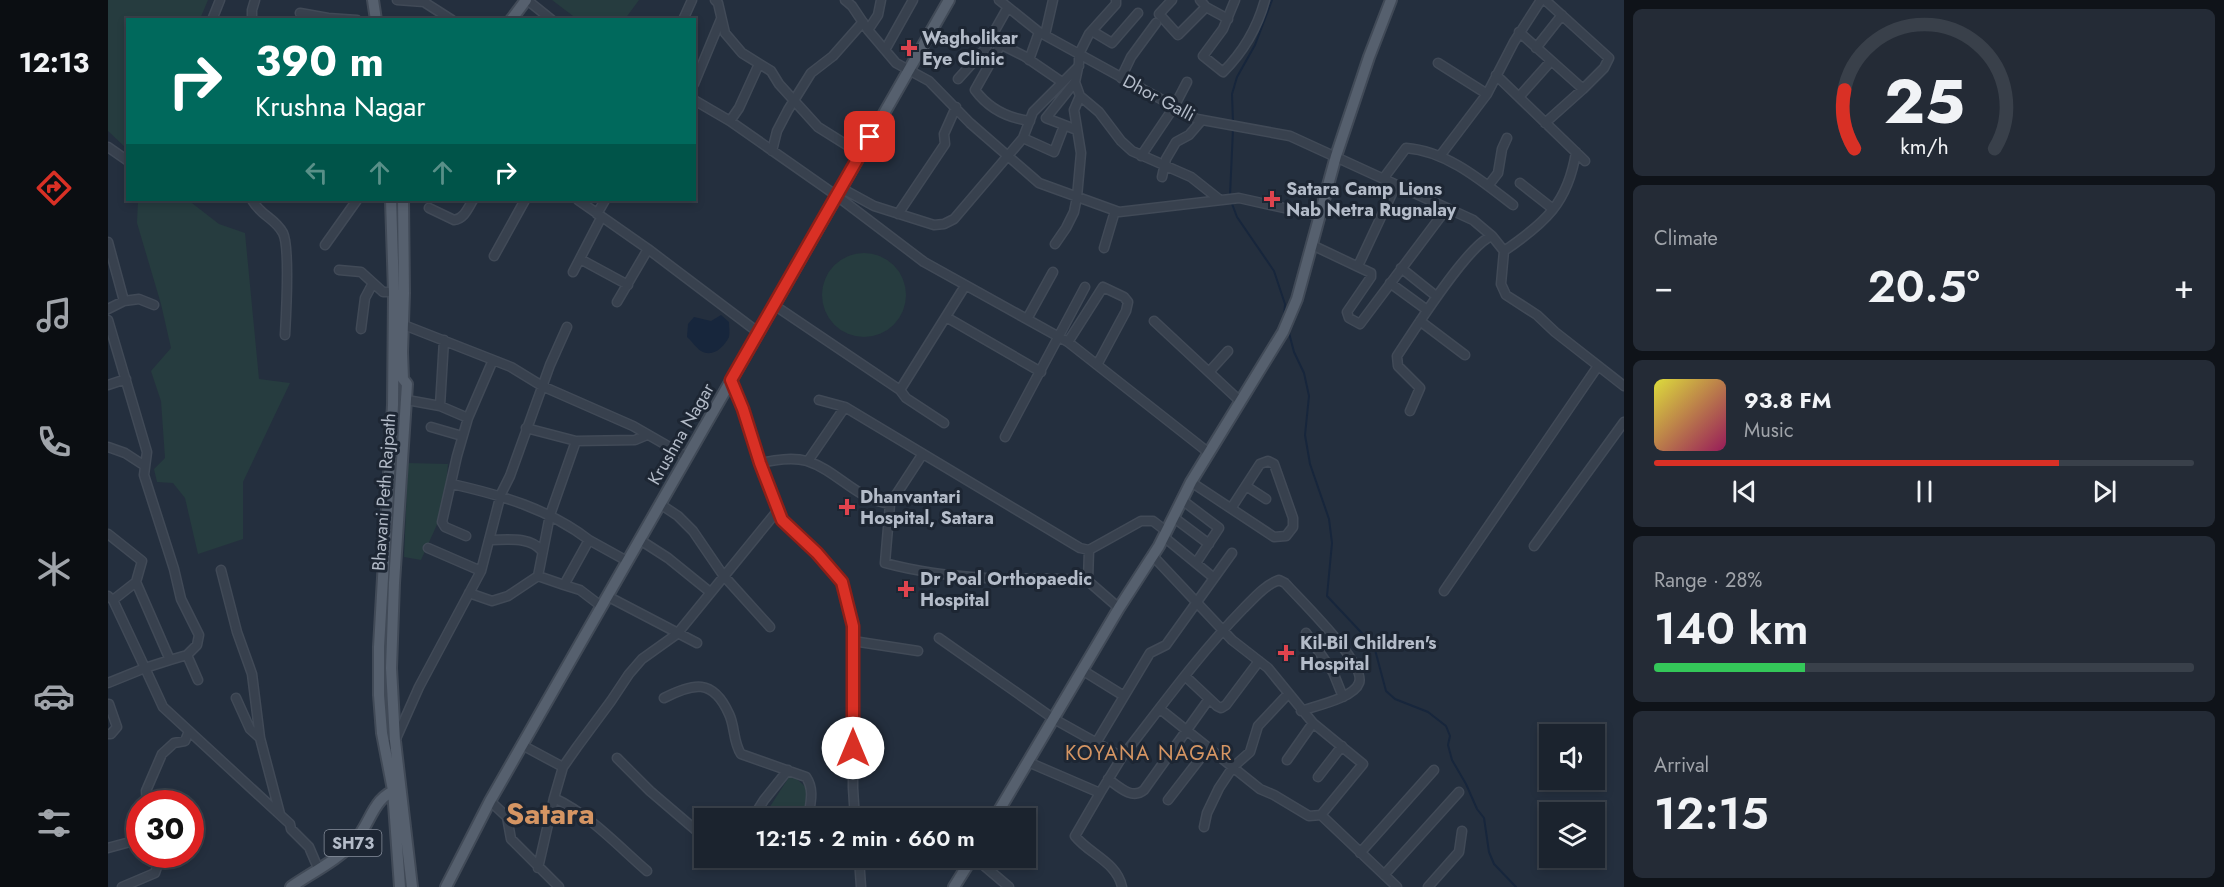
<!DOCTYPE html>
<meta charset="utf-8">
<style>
body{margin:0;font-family:Jost,sans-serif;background:#242b36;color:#f1f3f6;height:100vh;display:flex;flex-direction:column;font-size:22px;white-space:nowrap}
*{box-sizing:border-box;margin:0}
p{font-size:20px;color:#a0a4aa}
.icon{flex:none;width:33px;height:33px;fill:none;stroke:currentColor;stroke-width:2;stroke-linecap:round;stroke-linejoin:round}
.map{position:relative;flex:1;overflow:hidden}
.sheet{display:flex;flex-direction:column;gap:9px;padding:9px;background:#0f1319;width:600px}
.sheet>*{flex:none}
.guide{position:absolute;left:18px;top:18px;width:570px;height:183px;border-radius:0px;box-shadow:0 3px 9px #0003,0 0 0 2px #39404a;background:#00695c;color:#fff;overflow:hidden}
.fabs{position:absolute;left:1431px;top:724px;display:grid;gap:12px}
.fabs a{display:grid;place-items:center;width:66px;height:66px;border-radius:0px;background:#1b232e;box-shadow:0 3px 9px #0003,0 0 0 2px #39404a;font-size:30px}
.speed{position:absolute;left:18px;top:790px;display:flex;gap:12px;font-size:30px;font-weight:700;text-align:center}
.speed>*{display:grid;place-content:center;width:78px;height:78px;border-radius:50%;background:#1b232e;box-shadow:0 3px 9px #0003,0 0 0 2px #39404a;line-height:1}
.speed .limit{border:9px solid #d22;background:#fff;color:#111}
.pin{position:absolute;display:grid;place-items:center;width:51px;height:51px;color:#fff;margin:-26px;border-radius:12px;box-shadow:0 3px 9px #0006}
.me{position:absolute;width:66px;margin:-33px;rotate:0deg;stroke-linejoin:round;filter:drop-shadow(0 0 4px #0008)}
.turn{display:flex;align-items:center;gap:21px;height:126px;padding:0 30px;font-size:27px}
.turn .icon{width:78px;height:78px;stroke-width:2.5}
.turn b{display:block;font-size:42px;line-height:51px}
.lanes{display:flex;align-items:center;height:57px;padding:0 30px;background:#0003;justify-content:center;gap:30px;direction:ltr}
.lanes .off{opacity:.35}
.big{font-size:45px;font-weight:600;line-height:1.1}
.sheet .card{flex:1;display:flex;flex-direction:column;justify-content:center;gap:9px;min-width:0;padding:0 21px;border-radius:9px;background:#242b36}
.sheet .dial{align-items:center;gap:0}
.dial svg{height:156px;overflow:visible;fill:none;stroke:#39404a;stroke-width:7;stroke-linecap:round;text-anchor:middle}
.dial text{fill:#f1f3f6;stroke:none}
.song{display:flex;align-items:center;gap:18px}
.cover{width:72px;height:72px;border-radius:9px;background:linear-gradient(135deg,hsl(60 70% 55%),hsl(330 70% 35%))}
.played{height:6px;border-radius:3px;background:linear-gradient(90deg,#d93025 75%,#39404a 75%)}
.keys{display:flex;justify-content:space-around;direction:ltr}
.heat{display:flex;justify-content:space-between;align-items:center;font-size:33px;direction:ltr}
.charge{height:9px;border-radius:4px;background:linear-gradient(90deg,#34c759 28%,#39404a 0)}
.trip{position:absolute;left:586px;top:808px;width:342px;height:60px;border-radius:0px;background:#1b232e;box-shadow:0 3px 9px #0003,0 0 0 2px #39404a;font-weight:600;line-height:60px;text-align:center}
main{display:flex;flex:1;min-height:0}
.tabs{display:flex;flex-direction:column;width:108px;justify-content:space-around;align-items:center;background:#0b0e12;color:#a0a4aa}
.tabs .icon{width:42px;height:42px}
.tabs .current{color:#d93025}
.tabs b{font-size:27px;color:#f1f3f6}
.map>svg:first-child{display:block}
.green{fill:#263c3f}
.water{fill:#17263c}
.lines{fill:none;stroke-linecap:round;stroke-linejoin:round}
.stream{stroke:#17263c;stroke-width:2}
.major-tunnel{stroke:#3a4453;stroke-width:10;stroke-dasharray:10 5;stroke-linecap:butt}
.minor-casing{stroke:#414a57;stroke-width:11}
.major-casing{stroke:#414a57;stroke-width:14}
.minor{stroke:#38414e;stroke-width:8}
.major{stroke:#56606e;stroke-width:10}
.route-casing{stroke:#8d1f18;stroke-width:15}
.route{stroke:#d93025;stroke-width:10}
.health-dot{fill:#e0444e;stroke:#1d2633;stroke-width:2}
.labels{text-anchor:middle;stroke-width:6;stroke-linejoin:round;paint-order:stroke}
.shield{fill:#1d2633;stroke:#878f9c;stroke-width:1.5}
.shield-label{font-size:16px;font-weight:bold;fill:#b4bcc9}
.poi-label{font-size:18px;font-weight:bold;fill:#b4bcc9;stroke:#1d2633;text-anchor:start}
.street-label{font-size:18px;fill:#b4bcc9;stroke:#1d2633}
.neighbourhood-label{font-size:20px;letter-spacing:1.5px;fill:#d59563;stroke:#1d2633}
.town-label{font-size:30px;font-weight:bold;fill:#d59563;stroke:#1d2633}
</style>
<main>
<nav class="tabs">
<b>12:13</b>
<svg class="icon current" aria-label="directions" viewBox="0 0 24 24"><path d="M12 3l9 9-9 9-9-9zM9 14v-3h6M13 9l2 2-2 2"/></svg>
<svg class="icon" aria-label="music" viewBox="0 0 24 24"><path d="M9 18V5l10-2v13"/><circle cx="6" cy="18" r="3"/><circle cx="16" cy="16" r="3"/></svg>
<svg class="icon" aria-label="phone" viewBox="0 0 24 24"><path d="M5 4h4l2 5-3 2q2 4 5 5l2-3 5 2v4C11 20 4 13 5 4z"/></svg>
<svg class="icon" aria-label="climate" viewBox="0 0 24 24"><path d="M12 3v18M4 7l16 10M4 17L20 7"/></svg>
<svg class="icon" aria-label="car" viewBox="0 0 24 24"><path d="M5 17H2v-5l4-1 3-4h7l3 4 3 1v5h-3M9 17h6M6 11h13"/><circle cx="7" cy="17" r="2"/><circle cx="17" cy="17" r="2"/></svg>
<svg class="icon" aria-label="filters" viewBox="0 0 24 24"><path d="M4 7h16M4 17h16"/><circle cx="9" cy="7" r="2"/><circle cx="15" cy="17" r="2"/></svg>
</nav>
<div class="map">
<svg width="1516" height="887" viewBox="0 0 1516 887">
<rect width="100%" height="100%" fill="#242f3e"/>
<path class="green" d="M0,0H100L92,19L20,20L19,149L0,131Z
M444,0H531L517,19H469Z
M30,200H80L111,224L137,233L151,379L182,383L135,482V539L90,554L77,498L65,483L49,482L46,469L57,458L53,401L43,371L63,348L53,304L29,223Z
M714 295a42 42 0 1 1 84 0a42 42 0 1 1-84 0Z
M300,463L340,464L336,509L313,560L296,557Z
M683,774L700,789L695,819H654Z"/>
<path class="water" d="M613,315L621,322C621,327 622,332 621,337C616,347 605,358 593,351C588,348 584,341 579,337L580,324L586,317L603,321Z"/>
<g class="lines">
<path class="stream" d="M1125,123L1124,94L1129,77L1147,45L1164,0
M1122,195L1125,129
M1123,201L1129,217L1166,271L1177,304L1176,318
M1180,329L1186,352L1196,373L1201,396L1197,435L1202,464L1221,519L1224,543L1219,596L1266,646L1278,691L1287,699L1320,712L1338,726L1342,736L1340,745L1344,760L1358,784L1369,809L1376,818L1381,852L1386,864L1408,887"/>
<path class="major-tunnel" d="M279,612L277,662L282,752
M296,863L298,887"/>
<g class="minor-casing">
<path id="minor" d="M289,0L316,2L344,20
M419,0L444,20
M607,0L610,3L617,33L634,53L663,71L671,84L710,127L753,154
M737,0L744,6L760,30L788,63L821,81L862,123L931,183L1011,212L1131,198L1212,216
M891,0L931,32L1089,119L1182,136L1365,220L1384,236
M1064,0L1051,14L1070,35L1098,7
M1092,0L1098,7L1120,19
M1127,0L1115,29L1095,56L1115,72C1136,51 1149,29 1157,0
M1437,0L1501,58L1496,68L1475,89
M900,7L882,39L916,56L954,82
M192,13L220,18L249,20
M104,20L112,0
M144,20V10L147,0
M575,20L584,0
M760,30L770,15L773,0
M984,31L1004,43L1030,13
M1411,32L1475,89L1437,123
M937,35L945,0
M893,44L867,90C881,109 899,118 922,121
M1428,48L1454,15
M777,50L805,0
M921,60L931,32
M1330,63L1379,94
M1388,75L1477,161
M1013,78L1023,57L1048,23
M850,79L878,48L882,39
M967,82L938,118L969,130
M586,84L613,19
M972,96L967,82L971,63V54L981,34L1008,4V0
M1411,97L1443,61
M586,100L622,121L729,196L816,262L960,342L1101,453
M622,121L631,108L651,64
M915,138L946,152L956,126
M0,147L20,161
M664,151L669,131L680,110L703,73L725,56L755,22
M1033,156L1066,107L1079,82
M1332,156L1379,94L1406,42L1433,0
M1054,177L1058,159L1068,142L1081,135L1094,120
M1275,179L1298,148C1339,151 1374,181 1405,205
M1412,183L1445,209
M1380,186L1390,173L1394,149L1399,138
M733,188L766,206L826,225L836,224L846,219L915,138L925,112L971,66
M144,200C154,217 166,217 175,233C182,247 178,317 177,335
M470,200L540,249L509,302
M321,208L346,220C356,219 360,208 365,200
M489,214L497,200
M790,214L837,144L836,134L848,107
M0,242L16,301L0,309
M947,244L958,228L966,212L969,197L973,153L966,110L972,96L991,112L1013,141L1024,151L1083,177L1112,200
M217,245L249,200
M1204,245L1263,273V277L1239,312L1241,318L1252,324L1339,208
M996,248L1007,211
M540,249L651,333
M1396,251C1437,223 1460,203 1468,152
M386,256L417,200
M472,259L520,285
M1250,266L1288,185
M1293,268L1328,296
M231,270L253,272L275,292H286
M465,272L493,218
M1282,283L1319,310
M16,301L31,299L46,305
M666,305L792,390L798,398L836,423
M838,317L933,372
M919,319L945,272
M0,320L39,452L36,475L66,569L73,599L91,635L89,645L79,655
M1046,321L1133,402
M1312,321L1357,355
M296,325L403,367L434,386L525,426L579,457
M253,329L257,298L265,283
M960,342L995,287L1016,297L1020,302L1018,311L989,365
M1101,372L1120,351
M623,380L635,409L652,463L674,520L709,553L734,582L745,625V788L747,819
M0,385L18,379
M792,390L857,286
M299,400L332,406L360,418L385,360
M711,400L737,407L972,548L981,550L1033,521H1045L1058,531
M332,406L336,340
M1302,411L1312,388L1290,366L1289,356C1305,332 1360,244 1384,236L1396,251L1393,284L1398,295L1429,315L1447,332L1516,386
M323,427L354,436
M897,437L977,287
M468,441L527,440L539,435
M0,447L17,453L37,466
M700,461L737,407
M652,463C667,460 684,457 699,461C730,471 747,499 782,504L814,455
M1083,482L1166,537L1178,536L1185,527V518L1166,464L1160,461L1152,464L1124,507
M344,484C393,495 441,509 481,540
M1138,486L1158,499
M1074,500L1111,528L1088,563
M552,504L570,516L585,531L615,575L662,627
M782,504L777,563C810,572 844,576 878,578C912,580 946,576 980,581
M1065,517L1101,544
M0,534L34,561L28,582L62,660L79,655L90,680
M358,536L337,527L334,522L349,456L360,418
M1056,537L1106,578
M381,540C399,540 422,536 434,551
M532,540L560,558L602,592
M1426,546L1516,422
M320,548L373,571
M981,550L980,581L1011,608
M1044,555L1124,640L1160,668L1205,723L1255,764L1213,815L1289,887
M113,570L129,632L144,674L152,738L172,814
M430,576L456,585L481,540L519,561
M456,585L472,590L493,606
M1336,591L1490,366
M361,593L384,601L400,596L430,576L442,515L468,441L418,428
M0,596L5,600L37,668L0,683
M499,596L589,643
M5,600L28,582
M1198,633L1225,672L1235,697
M831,638L946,719L1014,757C1053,707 1091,654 1135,609C1146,598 1157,585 1171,580L1177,583C1191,599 1259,664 1251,683C1246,698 1207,706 1193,711
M745,641L810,651
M62,660L37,668L55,707L182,824L183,829L201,847L210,868
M974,670L1016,696
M1077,676L1109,706L1113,708L1118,705L1151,661
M128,698L142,729L152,738
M556,698C585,683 605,678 621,714C627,726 625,742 633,754L698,777C707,790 702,804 700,819
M1052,709L1152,789L1166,795L1201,816L1213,815
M0,734H3L9,727L1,704
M988,743L1042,653L1058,645L1124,553
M414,745L455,767
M277,748L287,741L311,687L373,571L393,494L402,476L442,365L459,327
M509,758L542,791L597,838
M1179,760L1205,723
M920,762L992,793L1014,757
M1210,777L1234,746
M1000,779C1011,787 1024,800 1036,790L1101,699
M992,793L967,836C981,854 1009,862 1014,887
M446,798C482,815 509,845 539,871
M1060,800L1101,747
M382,801L399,817L403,839L451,887
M39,804L38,791L54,754L66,743L77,741L81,731
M644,819L656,800L680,770
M1096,827L1099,813L1111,788L1125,767L1142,752L1150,726L1180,694
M0,848L22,842
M1252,853L1326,770
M751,858L753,887
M867,858L901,887
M430,868L446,798L455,767L469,747L503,701L521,674L534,659L569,634L670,510
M1276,875L1351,792
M14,887L47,873L53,855
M1320,887L1351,852L1354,831"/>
</g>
<g class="major-casing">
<path id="major" d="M265,0L268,20
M403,20L418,0
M283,200L286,292L285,405L271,647V695L274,733L285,790L292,887
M295,200L296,293L294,352L295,379L299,384L286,583L283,668L287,741L304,887
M886,819L1011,608L1051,546L1083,482L1175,332L1189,299L1228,156L1261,57L1283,0
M183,887C203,873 230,860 247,841C263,823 265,796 291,789
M338,887L382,801L841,0
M846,887L864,858"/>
</g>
<use href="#minor" class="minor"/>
<use href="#major" class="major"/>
</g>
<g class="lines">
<g class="route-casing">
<path id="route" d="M745,748V626L734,582L709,553L674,520L652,463L635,409L623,380L762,137"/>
</g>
<use href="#route" class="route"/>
</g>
<g class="health-dot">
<path d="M798 39h6v6h6v6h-6v6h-6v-6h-6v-6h6z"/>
<path d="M1161 190h6v6h6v6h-6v6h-6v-6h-6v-6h6z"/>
<path d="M736 498h6v6h6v6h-6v6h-6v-6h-6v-6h6z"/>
<path d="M795 580h6v6h6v6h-6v6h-6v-6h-6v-6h6z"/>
<path d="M1175 644h6v6h6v6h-6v6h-6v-6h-6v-6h6z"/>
</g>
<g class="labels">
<rect class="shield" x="216.5" y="830" width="57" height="26" rx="4.5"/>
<g class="shield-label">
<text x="245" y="849">SH73</text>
</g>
<g class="poi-label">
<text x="814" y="44">Wagholikar<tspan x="814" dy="21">Eye Clinic</tspan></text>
<text x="1178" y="195">Satara Camp Lions<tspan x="1178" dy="21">Nab Netra Rugnalay</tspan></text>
<text x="752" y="503">Dhanvantari<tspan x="752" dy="21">Hospital, Satara</tspan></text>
<text x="812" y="585">Dr Poal Orthopaedic<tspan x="812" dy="21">Hospital</tspan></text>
<text x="1192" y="649">Kil-Bil Children's<tspan x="1192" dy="21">Hospital</tspan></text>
</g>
<g class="street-label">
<text transform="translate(1051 98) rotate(28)" y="6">Dhor Galli</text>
<text transform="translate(573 434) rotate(-60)" y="6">Krushna Nagar</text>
<text transform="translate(276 492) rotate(-86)" y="6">Bhavani Peth Rajpath</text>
</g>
<g class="neighbourhood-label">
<text x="1041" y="760">KOYANA NAGAR</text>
</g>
<g class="town-label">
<text x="442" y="824">Satara</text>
</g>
</g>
</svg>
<div class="fabs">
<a><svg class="icon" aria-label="sound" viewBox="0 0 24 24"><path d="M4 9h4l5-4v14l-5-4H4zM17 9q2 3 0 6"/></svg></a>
<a><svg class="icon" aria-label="layers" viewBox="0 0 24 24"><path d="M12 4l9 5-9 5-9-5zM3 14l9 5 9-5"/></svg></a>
</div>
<div class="speed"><div class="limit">30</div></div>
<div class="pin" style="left:762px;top:137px;background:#d93025"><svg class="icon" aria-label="arrive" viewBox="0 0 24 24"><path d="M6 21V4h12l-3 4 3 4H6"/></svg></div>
<svg class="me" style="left:745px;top:748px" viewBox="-20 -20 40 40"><circle r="19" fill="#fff"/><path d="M0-13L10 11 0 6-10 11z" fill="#d93025"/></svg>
<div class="trip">12:15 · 2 min · 660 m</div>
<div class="guide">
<div class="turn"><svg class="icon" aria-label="right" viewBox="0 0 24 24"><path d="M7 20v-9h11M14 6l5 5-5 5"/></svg><div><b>390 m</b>Krushna Nagar</div></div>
<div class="lanes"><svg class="icon off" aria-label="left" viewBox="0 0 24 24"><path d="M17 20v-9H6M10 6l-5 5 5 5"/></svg><svg class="icon off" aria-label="ahead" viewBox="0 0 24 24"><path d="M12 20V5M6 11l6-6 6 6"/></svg><svg class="icon off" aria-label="ahead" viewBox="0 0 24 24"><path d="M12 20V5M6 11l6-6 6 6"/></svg><svg class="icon" aria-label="right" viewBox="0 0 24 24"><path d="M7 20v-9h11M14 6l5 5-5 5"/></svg></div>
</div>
</div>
<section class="sheet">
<div class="card dial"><svg viewBox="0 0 100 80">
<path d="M14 69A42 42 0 1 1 86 69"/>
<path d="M14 69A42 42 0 0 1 9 39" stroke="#d93025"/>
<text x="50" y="56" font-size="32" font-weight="700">25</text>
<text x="50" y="72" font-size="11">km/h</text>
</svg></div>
<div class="card"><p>Climate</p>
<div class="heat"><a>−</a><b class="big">20.5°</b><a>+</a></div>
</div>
<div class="card">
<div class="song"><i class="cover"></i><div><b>93.8 FM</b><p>Music</p></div></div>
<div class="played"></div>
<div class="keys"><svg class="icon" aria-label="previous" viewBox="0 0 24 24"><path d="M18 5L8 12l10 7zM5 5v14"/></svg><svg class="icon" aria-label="pause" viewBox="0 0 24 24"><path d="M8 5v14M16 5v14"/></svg><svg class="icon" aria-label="next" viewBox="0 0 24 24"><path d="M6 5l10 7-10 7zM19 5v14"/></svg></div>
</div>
<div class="card"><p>Range · 28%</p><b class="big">140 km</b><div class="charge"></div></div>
<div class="card"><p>Arrival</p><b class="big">12:15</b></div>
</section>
</main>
